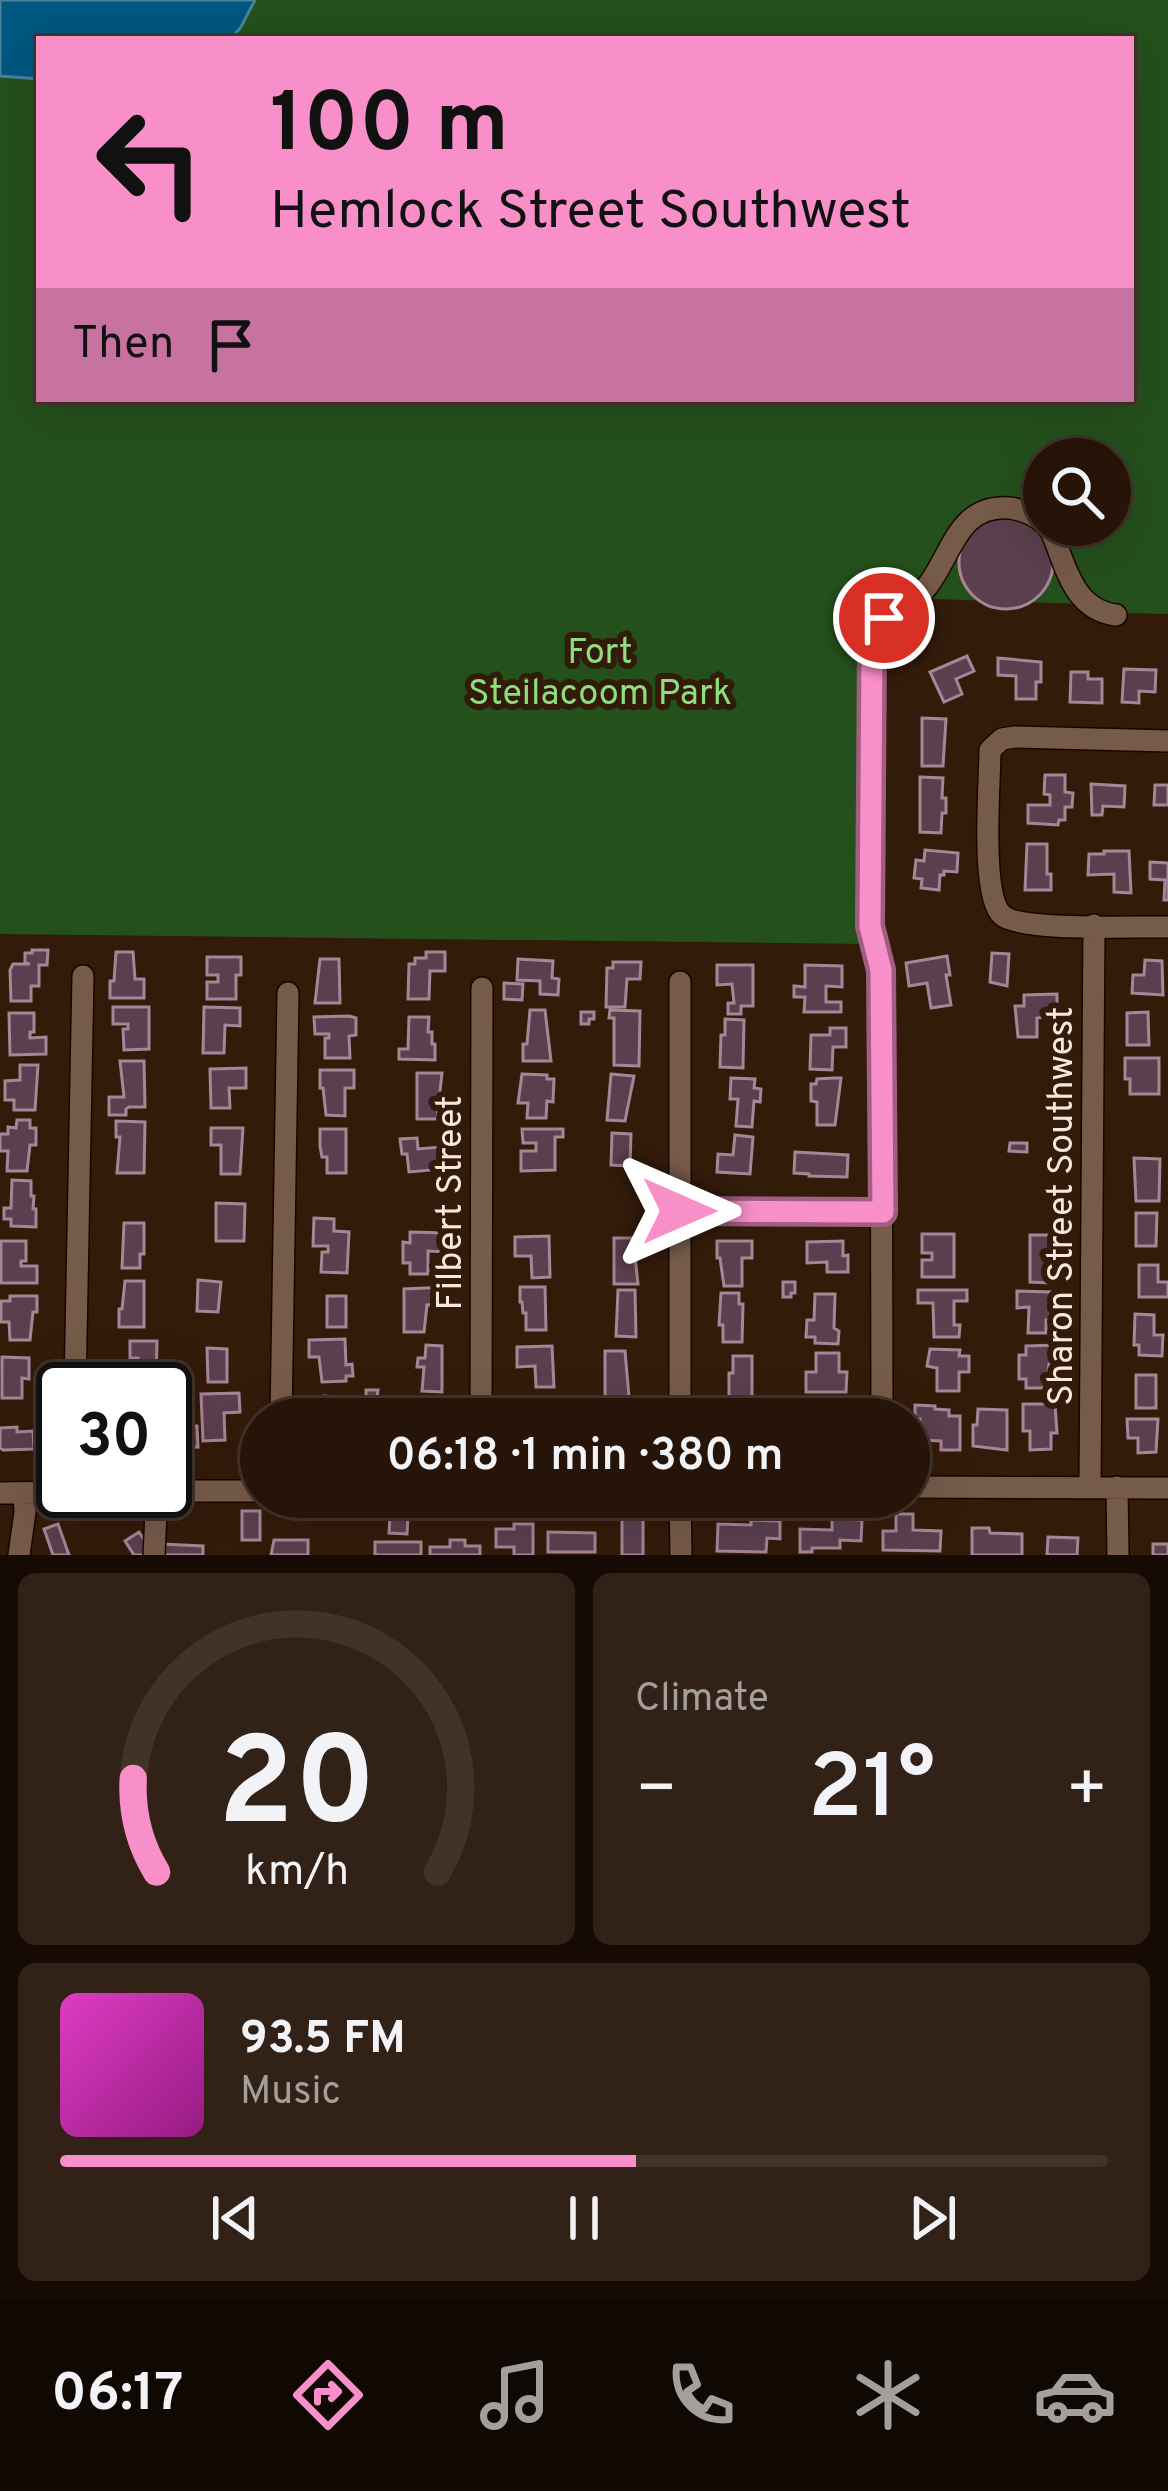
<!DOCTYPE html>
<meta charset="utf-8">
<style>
body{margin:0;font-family:Overpass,sans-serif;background:#322116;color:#f1f3f6;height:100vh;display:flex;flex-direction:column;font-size:45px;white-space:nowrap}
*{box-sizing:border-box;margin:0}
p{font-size:39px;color:#a49e9c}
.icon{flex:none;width:66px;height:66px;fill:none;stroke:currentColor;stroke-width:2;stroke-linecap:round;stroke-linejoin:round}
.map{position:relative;height:1555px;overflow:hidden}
.sheet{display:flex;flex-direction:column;gap:18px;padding:18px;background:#150b04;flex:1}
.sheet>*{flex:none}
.guide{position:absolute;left:36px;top:36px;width:1098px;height:366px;border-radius:0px;box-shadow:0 12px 48px #0002,0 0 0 3px #423329;background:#f98fc9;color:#111;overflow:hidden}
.buttons{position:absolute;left:1023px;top:438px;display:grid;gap:24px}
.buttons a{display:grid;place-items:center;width:108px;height:108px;border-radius:50%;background:#261408;box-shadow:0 12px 48px #0002,0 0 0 3px #423329;font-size:60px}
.speed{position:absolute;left:36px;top:1362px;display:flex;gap:24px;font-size:60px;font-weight:700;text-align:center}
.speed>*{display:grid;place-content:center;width:156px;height:156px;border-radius:50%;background:#261408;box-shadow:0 12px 48px #0002,0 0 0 3px #423329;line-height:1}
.speed .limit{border:6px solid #111;border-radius:18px;background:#fff;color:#111}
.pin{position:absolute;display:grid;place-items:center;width:102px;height:102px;color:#fff;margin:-51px;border:6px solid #fff;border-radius:50%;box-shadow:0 3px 12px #0007}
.me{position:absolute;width:132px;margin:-66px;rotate:90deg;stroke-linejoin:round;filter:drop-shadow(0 0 9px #0008)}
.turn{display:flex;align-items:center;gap:42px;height:252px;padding:0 36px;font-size:54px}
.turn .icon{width:156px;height:156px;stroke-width:2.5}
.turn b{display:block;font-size:84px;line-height:102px}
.then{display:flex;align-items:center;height:114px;padding:0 36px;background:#0003;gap:24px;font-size:45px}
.big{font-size:90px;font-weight:600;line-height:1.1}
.sheet .card{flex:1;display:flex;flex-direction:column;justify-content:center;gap:18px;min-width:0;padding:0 42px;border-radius:18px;background:#322116}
.sheet .dial{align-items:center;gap:0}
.dial svg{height:312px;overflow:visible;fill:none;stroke:#423329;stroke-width:7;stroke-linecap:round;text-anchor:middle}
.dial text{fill:#f1f3f6;stroke:none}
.song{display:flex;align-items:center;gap:36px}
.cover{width:144px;height:144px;border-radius:18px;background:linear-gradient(135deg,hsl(310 70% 55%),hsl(310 70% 35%))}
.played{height:12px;border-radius:6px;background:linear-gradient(90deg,#f98fc9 55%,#423329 55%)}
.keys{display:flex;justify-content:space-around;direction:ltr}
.heat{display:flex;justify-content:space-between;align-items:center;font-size:66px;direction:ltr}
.sheet .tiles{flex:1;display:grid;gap:18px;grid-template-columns:1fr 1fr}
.card:last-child{grid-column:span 2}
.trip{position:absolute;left:240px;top:1398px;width:690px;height:120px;border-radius:60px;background:#261408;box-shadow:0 12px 48px #0002,0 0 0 3px #423329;font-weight:600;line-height:120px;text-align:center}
.tabs{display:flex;height:192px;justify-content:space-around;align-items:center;background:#0f0803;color:#a49e9c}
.tabs .icon{width:84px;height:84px}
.tabs .on{color:#f98fc9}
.tabs b{font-size:54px;color:#f1f3f6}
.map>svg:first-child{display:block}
.green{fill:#24501c;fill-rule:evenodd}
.water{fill:#005780;stroke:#4a829c;stroke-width:3}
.building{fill:#5b3f4e;stroke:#a68596;stroke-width:3}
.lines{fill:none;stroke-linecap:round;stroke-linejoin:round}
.minor-casing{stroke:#190500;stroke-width:24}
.minor{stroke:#775b49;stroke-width:21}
.route-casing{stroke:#a25d83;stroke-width:30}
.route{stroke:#f98fc9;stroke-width:21}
.labels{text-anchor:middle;stroke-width:12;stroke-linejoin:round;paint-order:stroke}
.park-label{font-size:36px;fill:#8cde7e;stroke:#331b0a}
.street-label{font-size:36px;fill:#f8e7dd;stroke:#331b0a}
</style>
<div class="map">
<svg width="1168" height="1555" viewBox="0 0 1168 1555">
<rect width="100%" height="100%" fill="#331b0a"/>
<path class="green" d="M0,0H1168V614L1124,613L1117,605L906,598L872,688L868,944L0,934ZM39,39H1131V399H39ZM1044,459H1110V525H1044Z"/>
<path class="water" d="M0,0H255L241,27L231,39H39V79L0,76Z"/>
<path class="building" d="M959 562a47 47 0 1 1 94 0a47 47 0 1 1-94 0Z
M967,656L974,671L956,679L962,694L944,702L930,672Z
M998,658L1041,662V682H1036V699H1016V676L998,675Z
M1124,669L1156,670L1155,692L1139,691V703L1122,702Z
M1071,672H1088V679H1102V703L1070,702Z
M922,718L946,719L943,766H922Z
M1045,775H1065V792L1073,793L1072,807H1065V820H1059L1058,825L1028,823V805H1050V795L1044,794Z
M920,777L943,778L942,798H946V813H942L941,833L920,832Z
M1091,784L1125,786L1124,807L1103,806L1102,815H1092Z
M1155,785H1168V805H1154Z
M1027,844H1047V874H1051V890H1025Z
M925,850L958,853L957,872L944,871V875H940L939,890L921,888L922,879L914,878L916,860L924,861Z
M1104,851H1129L1131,893L1114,892V874L1088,875L1089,854H1104Z
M1150,862L1168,863V900H1164L1165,880L1150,879Z
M32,950H48L47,965H39V986H31V1001H11L10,970L13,964H30L25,963V953H32Z
M116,952H133L135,979H144V998H110V981H114Z
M426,952H445V971H430L429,999H408L409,964H415V958H426Z
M992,953L1009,954L1007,986L990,982Z
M947,956L950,975H946L951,1005L931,1008L927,983L909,986L906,963Z
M207,957H241V975H236V999H207V982H218V975H207Z
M320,959H339L340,1003H315Z
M518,959L553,961L552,978L559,979L558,995L540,994V981L517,980Z
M1145,960L1162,961L1163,995L1132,993L1133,975H1144Z
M613,962H641L640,979H627L625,1007H606L607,968H613Z
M717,965H753V1006H741V1014H728V1003H734L732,984L717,985Z
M805,965L842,966V987L826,986V1002H841V1012H804L805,997H794V986L805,987Z
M504,983L523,984L522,1000L504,999Z
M1057,994V1016L1037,1018V1037H1018L1015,1006H1024V995Z
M113,1007H149V1049L124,1050L123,1029H128V1024H113Z
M204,1007L240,1008V1026L225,1025L224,1053H203Z
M530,1010H545L551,1061H523V1044H527Z
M610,1010L640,1011L639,1066L614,1065V1018H609Z
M581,1012H594V1019H589V1024H581Z
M1148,1012L1149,1045H1127V1013Z
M9,1013H34V1032H30V1038L46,1037V1054L10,1055Z
M349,1016L356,1018V1035L349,1036L350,1058H325V1038H329V1034H315L314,1017Z
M409,1017H429L428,1032H432V1044H435V1060L399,1059V1049H408Z
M725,1019L744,1020L743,1068L720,1067L721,1035H725Z
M830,1028H846V1047H833L832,1070L810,1069L811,1035H830Z
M1125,1058H1159V1094H1130V1079H1125Z
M120,1061H144L145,1107H129L126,1109V1115H109V1097H124Z
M20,1065H38L35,1110H14V1100H5V1081L20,1080Z
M246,1068V1088H229L230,1108H211L210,1069Z
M320,1070H354V1088H345V1116L326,1115L323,1088H320Z
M417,1073H442L437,1119H417Z
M522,1074L547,1075V1079H554L553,1102L547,1101L546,1118H527L528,1103H518Z
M611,1074L634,1076L625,1121L607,1120Z
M731,1078L755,1079L754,1088L761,1089L760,1102L754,1101L752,1127L736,1126L738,1099H730Z
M834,1078H841L835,1125H817V1102L811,1101V1084H816L817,1079Z
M17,1120H30V1128H36V1145H30L27,1171H7L8,1151H0V1134H8V1127L16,1128Z
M116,1121L145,1122L144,1173H117L120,1137H116Z
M211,1128H243L240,1174H221V1145H211Z
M320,1129H346V1173H327V1157H322L320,1146Z
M522,1129H563V1137H555V1170L521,1171V1151H536V1143H523Z
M612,1133L631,1134L630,1166L611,1165Z
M735,1135L753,1137L750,1174L717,1172L718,1154L733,1155Z
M417,1138L418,1149L441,1147L443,1169L409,1172L407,1154H402L400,1139Z
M1010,1143H1027V1152L1009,1151Z
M795,1152L848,1155L847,1177L809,1176V1174L794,1173Z
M1134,1158L1160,1159L1159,1201H1136Z
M12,1180L31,1181V1196H34L33,1209H36V1227L11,1226V1219H4V1208H11Z
M216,1203L245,1204L244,1241H216Z
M1136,1213H1157L1156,1246H1136Z
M314,1218L334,1219V1231L349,1232L347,1273L321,1272L322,1252H328V1246H313Z
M124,1223H144V1254H140V1268H122Z
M410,1232L445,1233V1252L428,1251V1274H410V1263H403V1242L410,1243Z
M922,1234H954V1277H922V1260H932V1253H922Z
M1030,1235H1056L1055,1253H1051L1049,1283L1030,1282Z
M549,1236L550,1277L532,1278L531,1256H515V1237Z
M614,1238H633L638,1284H614Z
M1,1241H26V1261H21V1266H37V1283H1Z
M717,1241H752V1258H742V1286H724L720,1258H717Z
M843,1241V1256L848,1255V1272H827V1262L807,1263V1242Z
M1139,1265H1158V1282H1168V1297H1139Z
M198,1280L221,1282L218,1312L197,1311Z
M125,1281H144V1327H119V1309H122Z
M783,1282H795V1293H791V1297H783Z
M446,1287V1304L427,1305L424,1332H404V1289Z
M520,1287H545L546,1330H526V1313H523L522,1302H520Z
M618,1290H635L636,1337L616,1336Z
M918,1290H967V1301H954V1325H960L959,1337H934L933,1303H918Z
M1017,1291L1051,1292L1050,1320H1046V1333H1028L1029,1307L1017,1308Z
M721,1293H739V1304H743L742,1342H723V1325H719Z
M815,1294H835L834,1328L839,1331L838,1344L815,1343V1337H806L807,1320H814Z
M10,1296H37V1312H33L30,1340H10L9,1322H1V1301H10Z
M327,1296H346V1327H327Z
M1135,1314L1154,1315V1335H1163L1162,1356L1139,1355V1345H1134Z
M345,1339L346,1365L352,1364L353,1376H346V1381L322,1382L319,1357H309V1340Z
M130,1341H157L156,1384H130V1366L138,1367V1358H130Z
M426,1345L442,1346V1392L422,1391L424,1367H417L418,1358H425Z
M1057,1345V1364H1049L1048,1372H1062V1388H1026V1379H1019V1355H1026V1346Z
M552,1346L554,1387H536L535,1366L517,1367V1347Z
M207,1348L227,1349V1382H208Z
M930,1349L960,1350L959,1356H969V1372H959V1391H937V1368L927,1366Z
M605,1351H625L629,1397H605Z
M816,1353H839V1372H847L846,1392H806V1372H816Z
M733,1356H752V1402H729V1373H733Z
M2,1357L29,1358V1379L22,1378V1398H2Z
M1136,1375H1156V1408H1136Z
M366,1390H378L377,1398H383V1403L366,1404Z
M239,1393L240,1412L224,1413L225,1440L203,1441L201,1394Z
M323,1396L339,1397V1406H360V1419H305L308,1402Z
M411,1401L441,1402V1414H432V1419H405V1411H411Z
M1023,1404H1055L1057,1433H1051V1449L1030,1450V1431H1023Z
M915,1405L935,1406V1409L949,1410V1416H960V1450H941V1441L919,1440L920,1419H915Z
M368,1406L384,1407V1419H367Z
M541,1409V1419H522L521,1410Z
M978,1409L1007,1410V1450L973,1446V1425H977Z
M1127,1419H1158L1156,1452L1138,1453V1438H1128Z
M176,1426H197L198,1447L176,1448Z
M17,1427V1432L33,1431L34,1449L3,1450L0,1448V1428Z
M242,1511H260V1540H242Z
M896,1514H913V1530L941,1531L940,1551L883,1550V1531H896Z
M390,1516L408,1517L407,1534L389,1533Z
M622,1516H643V1555H622Z
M832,1519L862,1520L861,1541L840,1540V1548H812V1552H800V1529L832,1530Z
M751,1520L780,1521V1539L767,1538L766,1552L717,1551L718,1524L751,1525Z
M58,1524L69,1555H53L44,1529Z
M514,1524H533V1555H514V1547H496V1529H514Z
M972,1528H989L990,1533L1022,1534V1555H972Z
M139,1532L151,1550L143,1555H134L125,1541Z
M548,1532L595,1533V1552H548Z
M1048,1537L1078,1538L1077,1555H1047Z
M274,1540H308V1555H271Z
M450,1540H465V1546H480V1555H430V1547H450Z
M375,1542H421V1555H375Z
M161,1544L203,1546V1555H160Z
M1153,1544H1168V1555H1153Z"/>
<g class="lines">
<g class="minor-casing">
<path id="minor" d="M1046,525L1051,531C1066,565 1072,609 1116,615
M1168,741L1015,737L1002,739L990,750C990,782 980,895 1002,915C1021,932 1137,926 1168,927
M679,1211L883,1212
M75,1389L83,976
M281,1419L288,993
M481,1419L482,988
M680,1419V982
M882,1419L881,970L870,926L874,640C882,610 908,611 926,588C953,554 957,504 1010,508C1023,510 1034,514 1044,523
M909,1487L1168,1488
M1090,1487L1094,925
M1117,1487L1118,1555
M165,1491H261
M0,1493L149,1491
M680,1497L681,1555
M19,1555L25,1512L24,1494
M154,1555L157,1491"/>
</g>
<use href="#minor" class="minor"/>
</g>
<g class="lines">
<g class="route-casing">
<path id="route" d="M679,1211L883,1212L881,970L870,926L872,649L877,628L884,618"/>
</g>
<use href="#route" class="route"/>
</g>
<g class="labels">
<g class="park-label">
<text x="600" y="663">Fort<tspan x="600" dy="41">Steilacoom Park</tspan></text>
</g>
<g class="street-label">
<text transform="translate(448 1203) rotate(-90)" y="13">Filbert Street</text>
<text transform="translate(1059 1206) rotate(-90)" y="13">Sharon Street Southwest</text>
</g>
</g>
</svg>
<div class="buttons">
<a><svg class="icon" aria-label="search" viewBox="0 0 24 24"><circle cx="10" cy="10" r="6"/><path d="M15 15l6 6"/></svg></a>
</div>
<div class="speed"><div class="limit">30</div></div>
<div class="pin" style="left:884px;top:618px;background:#d93025"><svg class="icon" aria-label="arrive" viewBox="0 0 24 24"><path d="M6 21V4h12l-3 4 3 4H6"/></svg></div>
<svg class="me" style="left:679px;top:1211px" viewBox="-20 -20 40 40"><path d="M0-17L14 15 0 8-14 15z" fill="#f98fc9" stroke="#fff" stroke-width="4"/></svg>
<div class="trip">06:18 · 1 min · 380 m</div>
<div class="guide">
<div class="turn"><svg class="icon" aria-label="left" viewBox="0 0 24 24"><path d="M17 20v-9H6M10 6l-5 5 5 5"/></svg><div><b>100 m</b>Hemlock Street Southwest</div></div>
<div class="then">Then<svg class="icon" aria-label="arrive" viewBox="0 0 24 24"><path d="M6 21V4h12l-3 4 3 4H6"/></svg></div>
</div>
</div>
<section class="sheet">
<div class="tiles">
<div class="card dial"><svg viewBox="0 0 100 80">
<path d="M14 69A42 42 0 1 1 86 69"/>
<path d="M14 69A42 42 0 0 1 8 45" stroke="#f98fc9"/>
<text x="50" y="56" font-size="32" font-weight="700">20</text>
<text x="50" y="72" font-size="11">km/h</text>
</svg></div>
<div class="card"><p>Climate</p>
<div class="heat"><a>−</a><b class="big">21°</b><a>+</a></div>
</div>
<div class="card">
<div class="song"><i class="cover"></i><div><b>93.5 FM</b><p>Music</p></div></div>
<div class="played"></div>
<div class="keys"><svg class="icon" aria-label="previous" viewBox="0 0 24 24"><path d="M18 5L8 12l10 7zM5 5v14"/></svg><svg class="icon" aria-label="pause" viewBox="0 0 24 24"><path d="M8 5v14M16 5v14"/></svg><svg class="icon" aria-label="next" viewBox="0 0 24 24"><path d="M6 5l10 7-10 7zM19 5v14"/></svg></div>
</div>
</div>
</section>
<nav class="tabs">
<b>06:17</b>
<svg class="icon on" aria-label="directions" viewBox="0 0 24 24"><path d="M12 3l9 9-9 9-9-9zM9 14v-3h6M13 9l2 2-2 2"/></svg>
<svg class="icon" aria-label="music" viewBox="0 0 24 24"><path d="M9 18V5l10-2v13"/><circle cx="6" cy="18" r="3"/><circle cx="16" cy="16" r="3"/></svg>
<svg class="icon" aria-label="phone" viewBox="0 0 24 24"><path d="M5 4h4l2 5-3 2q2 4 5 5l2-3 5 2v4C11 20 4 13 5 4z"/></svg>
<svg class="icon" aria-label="climate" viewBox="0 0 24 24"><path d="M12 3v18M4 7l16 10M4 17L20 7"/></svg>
<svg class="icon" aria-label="car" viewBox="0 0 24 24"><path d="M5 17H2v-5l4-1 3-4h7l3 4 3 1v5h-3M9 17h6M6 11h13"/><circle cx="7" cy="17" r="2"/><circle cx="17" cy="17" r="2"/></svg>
</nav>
